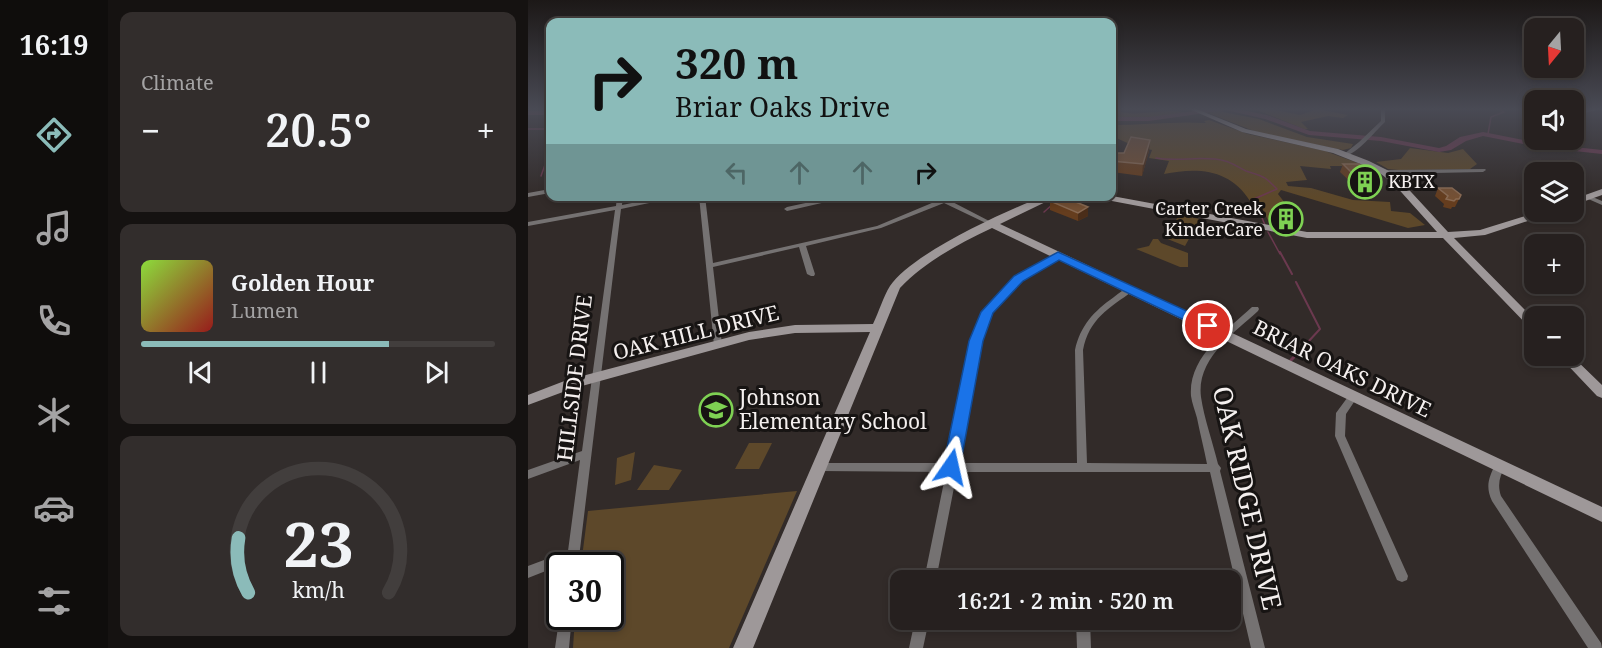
<!DOCTYPE html>
<meta charset="utf-8">
<style>
body{margin:0;font-family:"Noto Serif",serif;background:#322d2c;color:#f1f3f6;height:100vh;display:flex;flex-direction:column;font-size:22px;white-space:nowrap}
*{box-sizing:border-box;margin:0}
p{font-size:20px;color:#a4a3a4}
.icon{flex:none;width:33px;height:33px;fill:none;stroke:currentColor;stroke-width:2;stroke-linecap:round;stroke-linejoin:round}
.map{position:relative;flex:1;overflow:hidden}
.sheet{display:flex;flex-direction:column;gap:12px;padding:12px;background:#151211;width:420px}
.sheet>*{flex:none}
.guide{position:absolute;left:18px;top:18px;width:570px;height:183px;border-radius:12px;box-shadow:0 3px 9px #0003,0 0 0 2px #423e3d;background:#8bbbb9;color:#111;overflow:hidden}
.needle{width:39px;rotate:198deg}
.fabs{position:absolute;left:996px;top:18px;display:grid;gap:12px}
.fabs a{display:grid;place-items:center;width:60px;height:60px;border-radius:12px;background:#26201f;box-shadow:0 3px 9px #0003,0 0 0 2px #423e3d;font-size:30px}
.speed{position:absolute;left:18px;top:552px;display:flex;gap:12px;font-size:30px;font-weight:700;text-align:center}
.speed>*{display:grid;place-content:center;width:78px;height:78px;border-radius:50%;background:#26201f;box-shadow:0 3px 9px #0003,0 0 0 2px #423e3d;line-height:1}
.speed .limit{border:3px solid #111;border-radius:9px;background:#fff;color:#111}
.pin{position:absolute;display:grid;place-items:center;width:51px;height:51px;color:#fff;margin:-26px;border:3px solid #fff;border-radius:50%;box-shadow:0 2px 6px #0007}
.me{position:absolute;width:66px;margin:-33px;rotate:11deg;stroke-linejoin:round;filter:drop-shadow(0 0 4px #0008)}
.turn{display:flex;align-items:center;gap:21px;height:126px;padding:0 30px;font-size:27px}
.turn .icon{width:78px;height:78px;stroke-width:2.5}
.turn b{display:block;font-size:42px;line-height:51px}
.lanes{display:flex;align-items:center;height:57px;padding:0 30px;background:#0003;justify-content:center;gap:30px;direction:ltr}
.lanes .off{opacity:.35}
.big{font-size:45px;font-weight:600;line-height:1.1}
.sheet .widget{flex:1;display:flex;flex-direction:column;justify-content:center;gap:9px;min-width:0;padding:0 21px;border-radius:12px;background:#322d2c}
.sheet .dial{align-items:center;gap:0}
.dial svg{height:156px;overflow:visible;fill:none;stroke:#423e3d;stroke-width:7;stroke-linecap:round;text-anchor:middle}
.dial text{fill:#f1f3f6;stroke:none}
.song{display:flex;align-items:center;gap:18px}
.cover{width:72px;height:72px;border-radius:9px;background:linear-gradient(135deg,hsl(90 70% 55%),hsl(0 70% 35%))}
.played{height:6px;border-radius:3px;background:linear-gradient(90deg,#8bbbb9 70%,#423e3d 70%)}
.keys{display:flex;justify-content:space-around;direction:ltr}
.heat{display:flex;justify-content:space-between;align-items:center;font-size:33px;direction:ltr}
.trip{position:absolute;left:362px;top:570px;width:351px;height:60px;border-radius:12px;background:#26201f;box-shadow:0 3px 9px #0003,0 0 0 2px #423e3d;font-weight:600;line-height:60px;text-align:center}
main{display:flex;flex:1;min-height:0}
.tab-bar{display:flex;flex-direction:column;width:108px;justify-content:space-around;align-items:center;background:#0f0d0c;color:#a4a3a4}
.tab-bar .icon{width:42px;height:42px}
.tab-bar .on{color:#8bbbb9}
.tab-bar b{font-size:27px;color:#f1f3f6}
.map>svg:first-child{display:block}
.green{fill:#5d482a}
.lines{fill:none;stroke-linecap:round;stroke-linejoin:round}
.stream-far2{stroke:#6b394f;stroke-width:1.5}
.stream-far1{stroke:#6b394f;stroke-width:2}
.stream{stroke:#6b394f;stroke-width:3}
.river{fill:#6b394f;fill-rule:evenodd}
.street{fill:#757272;fill-rule:evenodd}
.secondary{fill:#9e9899;fill-rule:evenodd}
.wall{fill:#653d1e}
.shaded-wall{fill:#4a2d19}
.building{fill:#745034;stroke:#886952;stroke-width:1.5}
.route{fill:#1a73e8;stroke:#114b97;stroke-width:1.5}
.labels{text-anchor:middle;stroke-width:6;stroke-linejoin:round;paint-order:stroke}
.far-poi-label{font-size:18px;fill:#f5f0ef;stroke:#171413;text-anchor:start}
.street-label{font-size:21px;fill:#f5f0ef;stroke:#171413}
.poi-label{font-size:21px;fill:#f5f0ef;stroke:#171413;text-anchor:start}
.near-street-label{font-size:26px;fill:#f5f0ef;stroke:#171413}
</style>
<main>
<nav class="tab-bar">
<b>16:19</b>
<svg class="icon on" aria-label="directions" viewBox="0 0 24 24"><path d="M12 3l9 9-9 9-9-9zM9 14v-3h6M13 9l2 2-2 2"/></svg>
<svg class="icon" aria-label="music" viewBox="0 0 24 24"><path d="M9 18V5l10-2v13"/><circle cx="6" cy="18" r="3"/><circle cx="16" cy="16" r="3"/></svg>
<svg class="icon" aria-label="phone" viewBox="0 0 24 24"><path d="M5 4h4l2 5-3 2q2 4 5 5l2-3 5 2v4C11 20 4 13 5 4z"/></svg>
<svg class="icon" aria-label="climate" viewBox="0 0 24 24"><path d="M12 3v18M4 7l16 10M4 17L20 7"/></svg>
<svg class="icon" aria-label="car" viewBox="0 0 24 24"><path d="M5 17H2v-5l4-1 3-4h7l3 4 3 1v5h-3M9 17h6M6 11h13"/><circle cx="7" cy="17" r="2"/><circle cx="17" cy="17" r="2"/></svg>
<svg class="icon" aria-label="filters" viewBox="0 0 24 24"><path d="M4 7h16M4 17h16"/><circle cx="9" cy="7" r="2"/><circle cx="15" cy="17" r="2"/></svg>
</nav>
<section class="sheet">
<div class="widget"><p>Climate</p>
<div class="heat"><a>−</a><b class="big">20.5°</b><a>+</a></div>
</div>
<div class="widget">
<div class="song"><i class="cover"></i><div><b>Golden Hour</b><p>Lumen</p></div></div>
<div class="played"></div>
<div class="keys"><svg class="icon" aria-label="previous" viewBox="0 0 24 24"><path d="M18 5L8 12l10 7zM5 5v14"/></svg><svg class="icon" aria-label="pause" viewBox="0 0 24 24"><path d="M8 5v14M16 5v14"/></svg><svg class="icon" aria-label="next" viewBox="0 0 24 24"><path d="M6 5l10 7-10 7zM19 5v14"/></svg></div>
</div>
<div class="widget dial"><svg viewBox="0 0 100 80">
<path d="M14 69A42 42 0 1 1 86 69"/>
<path d="M14 69A42 42 0 0 1 9 41" stroke="#8bbbb9"/>
<text x="50" y="56" font-size="32" font-weight="700">23</text>
<text x="50" y="72" font-size="11">km/h</text>
</svg></div>
</section>
<div class="map">
<svg width="1074" height="648" viewBox="0 0 1074 648">
<rect width="100%" height="100%" fill="#322b29"/>
<path class="green" d="M724,108H739L772,115L789,109L820,115L815,118L800,116L773,122L780,129H776Z
M584,109C609,121 640,104 663,115L613,121H584Z
M690,111L731,119L779,137L825,144L823,148L815,150L731,133L680,113Z
M681,120L720,134L797,151L838,166H802L803,169L772,166L779,180L758,182L760,186L783,188L825,200L862,202L863,211L882,213L897,225L880,228L753,190L750,194L767,216L750,215V222H741L730,201H722C702,169 670,167 636,174L641,161L621,158L624,150L606,146L584,136V125C615,125 646,121 678,123L676,121Z
M882,148L920,153L935,149L949,164L942,169L871,170L860,169L848,162L873,159Z
M651,215L672,219L657,246L637,238Z
M625,239H630L633,243L660,253V267H652L608,249L621,246Z
M221,443H244L231,469H207Z
M107,452L103,480L87,485L89,458Z
M126,465L154,470L141,490H109Z
M269,491L201,648H45L47,617L82,616V566L53,565L60,511Z"/>
<g class="lines">
<path class="stream-far2" d="M0,129H22
M960,134L963,117L976,112L969,108
M628,158C649,162 678,155 697,161C705,163 711,168 718,171C736,177 735,175 749,189L726,199L737,225
M18,159L22,156
M13,176L18,162
M516,212L525,204
M740,232L752,254"/>
<path class="stream-far1" d="M752,252L764,274
M767,356L792,329L768,282"/>
<path class="stream" d="M763,360L768,355"/>
<path class="river" d="M688,108H705L739,115L782,131L853,137L911,148L918,146L932,137L955,132L1010,143L1074,150V154L1010,147L955,136L938,141L923,150L911,152L853,141L781,135L737,119L698,110L621,121H584V117H621Z
M0,111H22V115H0Z"/>
<path class="street" d="M853,108H857V122C846,132 830,154 816,156V154L831,142L853,121Z
M1070,108H1074V109L1046,115V113Z
M957,169L958,170L955,172L856,174L853,172L856,170Z
M22,189V193L0,197V193Z
M1060,195L1074,201V205L1058,198L1057,197Z
M89,196H95L94,205L139,196H154L93,209L50,566H38V563L0,578V566L40,551L52,460L0,479V470L54,451L87,210L0,226V222L88,206Z
M171,196H177L185,263L349,226L411,200L404,196H413L467,224L466,225H462L416,203L353,228L278,246L287,274L286,276H283L279,274L271,247L185,267L194,345L190,348L186,345Z
M310,196H324L259,211L256,209L259,207Z
M530,253L532,254V256C500,275 475,292 456,326L430,463H549L547,350C552,326 566,311 586,297C591,293 596,289 602,287L606,289L605,291C581,308 561,319 555,350L559,463L679,464C676,449 672,433 669,418C667,411 664,403 663,396C660,357 699,330 724,307H730L731,309L730,311C706,333 668,359 673,397C676,418 685,443 690,464L693,468L692,471L737,648H723L713,605H702V593H710L682,472H429L408,580H396L418,472L291,471L287,470L286,467L287,464L291,463H420L448,326L464,301L482,283L504,268Z
M825,393L828,394L830,396L818,414L817,436L880,576L879,580L874,582L869,580L807,436L808,413L822,394Z
M972,462L976,463L977,466C972,476 969,484 973,496L1073,643L1074,648H1060L964,501C957,486 961,477 968,463Z
M32,613V616H44L41,648H27Z
M387,620H401L395,648H381Z
M548,620H562L563,648H549Z"/>
<path class="secondary" d="M659,108H666L718,129L810,149L841,161L859,170L872,180L920,232L952,230L1010,212H1022L1021,214L957,235L926,238L1006,319V329L1002,328L915,238H779L568,198L567,196H584L779,232H909L866,184L853,174L835,165L805,153L714,132Z
M1074,189V195L1046,205V199Z
M516,196H530L472,224L1074,507V522L464,228C430,244 398,261 372,288L225,648H205L342,332L267,333L221,340L43,389L0,405V395L39,380L221,332L267,325L345,324C351,312 355,297 362,286C384,253 478,211 516,196Z
M1031,356H1044L1074,385V398L1069,396Z"/>
</g>
<path class="wall" d="M622,140L621,151L614,176L584,172V161L596,153Z
M815,164L838,171L852,181L849,189H830L812,172Z
M910,188L933,195L927,207H924L923,209L915,207L916,204L907,196Z
M522,201L560,207V216L550,221L522,210Z
M751,209L768,218L767,224L750,222L749,215Z"/>
<path class="shaded-wall" d="M622,140L621,151L614,176L615,164Z
M560,207V216L550,221V213Z"/>
<path class="building" d="M603,137L622,140L615,164L584,161L589,153H596Z
M815,164H831L838,171H841L852,181H832Z
M910,188H924L933,195L931,199H928L926,201L918,199L920,196Z
M533,196L560,207L550,213L522,201Z
M751,209L767,211L768,218L752,217Z"/>
<linearGradient id="sky" x2="0" y2="1"><stop stop-color="#1c1817"/><stop offset="0.55" stop-color="#494a54"/><stop offset="1" stop-color="#494a54" stop-opacity="0"/></linearGradient>
<rect width="1074" height="198" fill="url(#sky)"/>
<path class="route" d="M530,252L685,323L687,326L685,329H675L531,260L495,281L465,313L455,341L432,467L430,472L423,474L417,472L415,467L441,341L453,312L486,276Z"/>
<defs>
<g id="building-ring" transform="scale(1.725)"><circle r="9.5" fill="#171413" stroke="#7ed153" stroke-width="1.5"/><path d="M-4-6H4V6H1V3H-1V6H-4ZM-2.5-4.3h1.7v1.8h-1.7ZM.8-4.3h1.7v1.8H.8ZM-2.5-1h1.7V.8h-1.7ZM.8-1h1.7V.8H.8Z" fill="#7ed153"/></g>
<g id="school-ring" transform="scale(1.725)"><circle r="9.5" fill="#171413" stroke="#7ed153" stroke-width="1.5"/><path d="M0-5L7-2L0 1L-7-2ZM-4 1L0 2.5L4 1V4Q0 6-4 4Z" fill="#7ed153"/></g>
</defs>
<g fill-rule="evenodd">
<use href="#building-ring" x="837" y="182"/>
<use href="#building-ring" x="758" y="219"/>
<use href="#school-ring" x="188" y="410"/>
</g>
<g class="labels">
<g class="far-poi-label">
<text x="860" y="188">KBTX</text>
<text x="735" y="215" text-anchor="end">Carter Creek<tspan x="735" dy="21">KinderCare</tspan></text>
</g>
<g class="street-label">
<text transform="translate(168 333) rotate(-14)" y="7">OAK HILL DRIVE</text>
<text transform="translate(814 369) rotate(26)" y="7">BRIAR OAKS DRIVE</text>
<text transform="translate(47 378) rotate(-83)" y="7">HILLSIDE DRIVE</text>
</g>
<g class="poi-label">
<text x="211" y="405">Johnson<tspan x="211" dy="24">Elementary School</tspan></text>
</g>
<g class="near-street-label">
<text transform="translate(719 498) rotate(77)" y="9">OAK RIDGE DRIVE</text>
</g>
</g>
</svg>
<div class="fabs">
<a><svg class="needle" viewBox="-14 -14 28 28"><path d="M0-13l5 13h-10z" fill="#e53935"/><path d="M0 13l5-13h-10z" fill="#a4a3a4"/></svg></a>
<a><svg class="icon" aria-label="sound" viewBox="0 0 24 24"><path d="M4 9h4l5-4v14l-5-4H4zM17 9q2 3 0 6"/></svg></a>
<a><svg class="icon" aria-label="layers" viewBox="0 0 24 24"><path d="M12 4l9 5-9 5-9-5zM3 14l9 5 9-5"/></svg></a>
<a>+</a>
<a>−</a>
</div>
<div class="speed"><div class="limit">30</div></div>
<div class="pin" style="left:680px;top:326px;background:#d93025"><svg class="icon" aria-label="arrive" viewBox="0 0 24 24"><path d="M6 21V4h12l-3 4 3 4H6"/></svg></div>
<svg class="me" style="left:423px;top:467px" viewBox="-20 -20 40 40"><path d="M0-17L14 15 0 8-14 15z" fill="#1a73e8" stroke="#fff" stroke-width="4"/></svg>
<div class="trip">16:21 · 2 min · 520 m</div>
<div class="guide">
<div class="turn"><svg class="icon" aria-label="right" viewBox="0 0 24 24"><path d="M7 20v-9h11M14 6l5 5-5 5"/></svg><div><b>320 m</b>Briar Oaks Drive</div></div>
<div class="lanes"><svg class="icon off" aria-label="left" viewBox="0 0 24 24"><path d="M17 20v-9H6M10 6l-5 5 5 5"/></svg><svg class="icon off" aria-label="ahead" viewBox="0 0 24 24"><path d="M12 20V5M6 11l6-6 6 6"/></svg><svg class="icon off" aria-label="ahead" viewBox="0 0 24 24"><path d="M12 20V5M6 11l6-6 6 6"/></svg><svg class="icon" aria-label="right" viewBox="0 0 24 24"><path d="M7 20v-9h11M14 6l5 5-5 5"/></svg></div>
</div>
</div>
</main>
